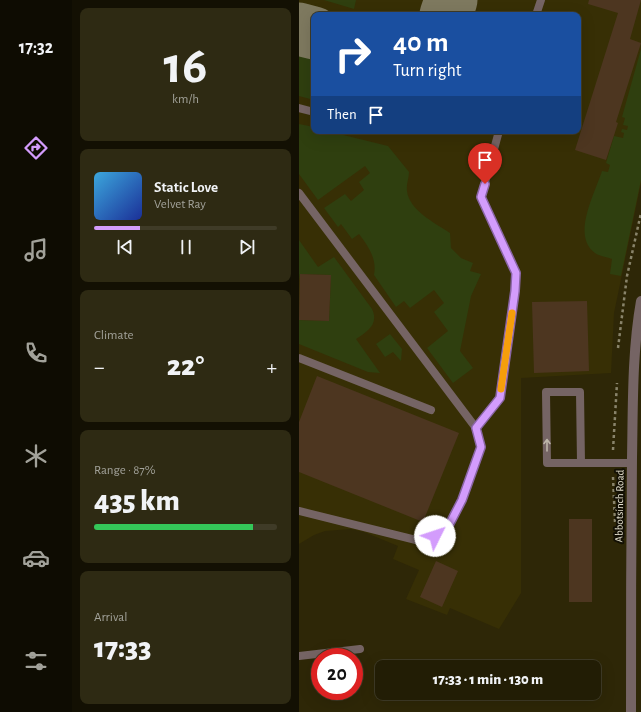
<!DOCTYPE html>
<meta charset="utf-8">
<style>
body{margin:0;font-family:"Alegreya Sans",sans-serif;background:#2e2a13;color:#f1f3f6;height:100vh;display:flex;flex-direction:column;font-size:15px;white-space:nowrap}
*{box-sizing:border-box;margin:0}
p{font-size:13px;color:#a2a29a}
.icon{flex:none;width:22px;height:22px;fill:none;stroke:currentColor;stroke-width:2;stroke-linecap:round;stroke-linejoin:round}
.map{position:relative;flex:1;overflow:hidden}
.drawer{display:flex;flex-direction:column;gap:8px;padding:8px;background:#131003;width:227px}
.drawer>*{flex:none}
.top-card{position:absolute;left:12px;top:12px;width:270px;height:122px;border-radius:8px;box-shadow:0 4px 16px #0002,0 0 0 1px #3f3b27;background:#1a4fa0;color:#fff;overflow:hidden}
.speed{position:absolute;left:12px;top:648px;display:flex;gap:8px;font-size:20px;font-weight:700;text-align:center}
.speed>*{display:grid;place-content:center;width:52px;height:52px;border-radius:50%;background:#221d05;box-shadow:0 4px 16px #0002,0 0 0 1px #3f3b27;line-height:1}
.speed .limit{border:6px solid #d22;background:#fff;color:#111}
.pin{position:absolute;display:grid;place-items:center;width:34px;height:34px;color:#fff;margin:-41px -17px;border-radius:50% 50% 50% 0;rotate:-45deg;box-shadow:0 0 4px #0007}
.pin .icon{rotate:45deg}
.me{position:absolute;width:44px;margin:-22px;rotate:49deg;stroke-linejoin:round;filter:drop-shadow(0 0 3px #0008)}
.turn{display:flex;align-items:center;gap:14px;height:84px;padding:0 16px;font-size:18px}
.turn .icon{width:52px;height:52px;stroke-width:2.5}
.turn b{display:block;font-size:28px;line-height:34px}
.then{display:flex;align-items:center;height:38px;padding:0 16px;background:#0003;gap:8px;font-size:15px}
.big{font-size:30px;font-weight:800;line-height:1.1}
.drawer .card{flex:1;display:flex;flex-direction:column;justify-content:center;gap:6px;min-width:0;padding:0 14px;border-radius:8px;background:#2e2a13}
.drawer .dial{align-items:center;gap:0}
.dial b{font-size:52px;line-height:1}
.song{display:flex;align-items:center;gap:12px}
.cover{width:48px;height:48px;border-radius:6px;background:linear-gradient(135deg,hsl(200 70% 55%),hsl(230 70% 35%))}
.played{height:4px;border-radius:2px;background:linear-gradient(90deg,#d39cfc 25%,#3f3b27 25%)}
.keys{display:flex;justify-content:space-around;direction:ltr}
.heat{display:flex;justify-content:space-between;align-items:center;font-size:22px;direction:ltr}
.charge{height:6px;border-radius:3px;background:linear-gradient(90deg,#34c759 87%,#3f3b27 0)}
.trip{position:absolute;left:76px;top:660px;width:226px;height:40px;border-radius:8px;background:#221d05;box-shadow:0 4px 16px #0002,0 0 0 1px #3f3b27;font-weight:800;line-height:40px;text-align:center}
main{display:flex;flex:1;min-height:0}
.menu{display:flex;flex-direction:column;width:72px;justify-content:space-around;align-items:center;background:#0e0c02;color:#a2a29a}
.menu .icon{width:28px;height:28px}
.menu .on{color:#d39cfc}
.menu b{font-size:18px;color:#f1f3f6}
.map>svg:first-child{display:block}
.built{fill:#372f05;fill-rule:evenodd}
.green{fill:#2f3f0f}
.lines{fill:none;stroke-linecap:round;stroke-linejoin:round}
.taxiway{stroke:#7e795f;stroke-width:53}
.building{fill:#4d3620}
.path{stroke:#89846b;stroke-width:2.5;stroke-dasharray:3 3;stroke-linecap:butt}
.service{stroke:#756464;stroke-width:8}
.tertiary{stroke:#756464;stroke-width:10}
.oneway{stroke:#bdb5a9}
.route-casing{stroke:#8965a4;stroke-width:10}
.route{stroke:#d39cfc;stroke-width:7}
.slow{stroke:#f59e0b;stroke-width:7}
.labels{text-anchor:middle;stroke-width:4;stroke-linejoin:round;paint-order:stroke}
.street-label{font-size:11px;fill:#e4e0ce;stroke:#131004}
</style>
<main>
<nav class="menu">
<b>17:32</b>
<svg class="icon on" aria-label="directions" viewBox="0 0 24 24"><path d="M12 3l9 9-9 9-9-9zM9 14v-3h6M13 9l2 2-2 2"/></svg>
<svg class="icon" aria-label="music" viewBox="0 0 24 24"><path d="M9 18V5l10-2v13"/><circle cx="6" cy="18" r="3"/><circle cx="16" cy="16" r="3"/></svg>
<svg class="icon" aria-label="phone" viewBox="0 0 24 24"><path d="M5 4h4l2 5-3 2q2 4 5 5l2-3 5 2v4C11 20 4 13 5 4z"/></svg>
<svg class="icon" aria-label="climate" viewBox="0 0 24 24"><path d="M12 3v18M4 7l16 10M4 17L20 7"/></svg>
<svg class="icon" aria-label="car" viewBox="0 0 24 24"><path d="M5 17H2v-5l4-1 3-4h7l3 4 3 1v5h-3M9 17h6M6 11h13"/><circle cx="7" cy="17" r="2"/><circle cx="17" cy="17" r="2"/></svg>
<svg class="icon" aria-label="filters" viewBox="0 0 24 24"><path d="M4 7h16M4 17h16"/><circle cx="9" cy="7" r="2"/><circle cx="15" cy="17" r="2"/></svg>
</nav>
<section class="drawer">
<div class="card dial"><b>16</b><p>km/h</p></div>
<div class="card">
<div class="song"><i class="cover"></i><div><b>Static Love</b><p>Velvet Ray</p></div></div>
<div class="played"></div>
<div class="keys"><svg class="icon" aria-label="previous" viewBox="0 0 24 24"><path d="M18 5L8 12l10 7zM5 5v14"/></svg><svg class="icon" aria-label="pause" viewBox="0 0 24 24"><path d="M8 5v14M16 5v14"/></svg><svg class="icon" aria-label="next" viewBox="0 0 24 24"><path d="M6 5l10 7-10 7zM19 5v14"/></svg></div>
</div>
<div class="card"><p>Climate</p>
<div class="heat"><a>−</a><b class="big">22°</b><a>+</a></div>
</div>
<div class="card"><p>Range · 87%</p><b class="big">435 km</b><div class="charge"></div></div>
<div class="card"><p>Arrival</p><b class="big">17:33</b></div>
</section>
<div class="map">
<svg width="342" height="712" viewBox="0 0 342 712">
<rect width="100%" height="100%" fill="#2e2707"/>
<path class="built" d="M0,0H342V183L315,313L312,373L222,378V593L200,629L151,608L148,615L107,599L120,570L94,559L99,546L65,532L52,529L26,531L15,535L0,544ZM15,15H279V131H15Z"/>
<path class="green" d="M25,0H57L55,9Z
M0,45L15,48V100L0,96Z
M342,49V180L322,276L311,274L313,259C308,257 300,256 296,253C272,236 296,193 303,171L309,172L311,165L307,163L315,136L324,138L325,133L322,132L323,129L328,130L329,126L324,125L326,118L323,117Z
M0,124L15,127V131H28L89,146L110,172C110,178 107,185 108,191C110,210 136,223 151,233L152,248L162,258L174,263L171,271L182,274L172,296L161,351L174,368L154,383L128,348L149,331L135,312L145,303L135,290L111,308L105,301L97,307L75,275C78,259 70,247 60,234L53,239L42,224L39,227L25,208L46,194L52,201L65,190L60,182L71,173L66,166L19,200L0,174Z
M0,240L19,267L35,257L73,309C80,324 69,331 57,339L81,373L69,372L0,344V320L30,321L32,275L1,274L0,280Z
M91,334L103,349L102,361L94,352L86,357L77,344Z"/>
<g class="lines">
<path class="taxiway" d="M147,15L152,0
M0,29L15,33"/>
</g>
<path class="building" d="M290,0H342L331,39L342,43L317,122L319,123L307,160L276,150L319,13L289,4Z
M1,274L32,275L30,321L0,320Z
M288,301L290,371L235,373L233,302Z
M18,376L160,433L124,522L0,472V422Z
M270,519H293V602H270Z
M137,561L159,571L143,607L121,597Z"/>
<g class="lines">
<path class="path" d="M319,348L328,276L342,213
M314,450L318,383
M314,477L316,522"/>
<path class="service" d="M237,15L242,0
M0,108L15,112
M0,193L177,428
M0,358L132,410
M282,463L281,392H247L248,463H333
M0,511L125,542L147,531L163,500L182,447L177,428L201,397L216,291L217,273L182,197L200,131
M0,656L61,649"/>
<path class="tertiary" d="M332,712C332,627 332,543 333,458C334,406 333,352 342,301"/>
</g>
<defs><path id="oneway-shaft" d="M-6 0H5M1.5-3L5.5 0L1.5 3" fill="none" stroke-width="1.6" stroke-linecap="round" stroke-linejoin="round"/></defs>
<use class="oneway" href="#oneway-shaft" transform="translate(248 445) rotate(-90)"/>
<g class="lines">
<g class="route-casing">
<path id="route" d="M136,536L147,531L163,500L182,447L177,428L201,398L216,291L217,273L182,197L186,184"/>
</g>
<use href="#route" class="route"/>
<path class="slow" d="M202,389L213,313"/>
</g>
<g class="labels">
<g class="street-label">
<text transform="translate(320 506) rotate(-89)" y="4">Abbotsinch Road</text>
</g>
</g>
</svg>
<div class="speed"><div class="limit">20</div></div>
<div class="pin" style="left:186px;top:184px;background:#d93025"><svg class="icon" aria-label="arrive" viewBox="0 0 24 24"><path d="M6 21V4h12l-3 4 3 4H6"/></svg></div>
<svg class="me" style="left:136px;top:536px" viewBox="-20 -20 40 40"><circle r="19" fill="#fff"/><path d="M0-13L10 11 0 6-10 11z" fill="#d39cfc"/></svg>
<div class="trip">17:33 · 1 min · 130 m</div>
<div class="top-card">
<div class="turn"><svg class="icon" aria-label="right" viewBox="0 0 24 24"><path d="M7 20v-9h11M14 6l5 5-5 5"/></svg><div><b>40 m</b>Turn right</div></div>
<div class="then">Then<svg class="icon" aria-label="arrive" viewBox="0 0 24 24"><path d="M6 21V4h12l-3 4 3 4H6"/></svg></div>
</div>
</div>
</main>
